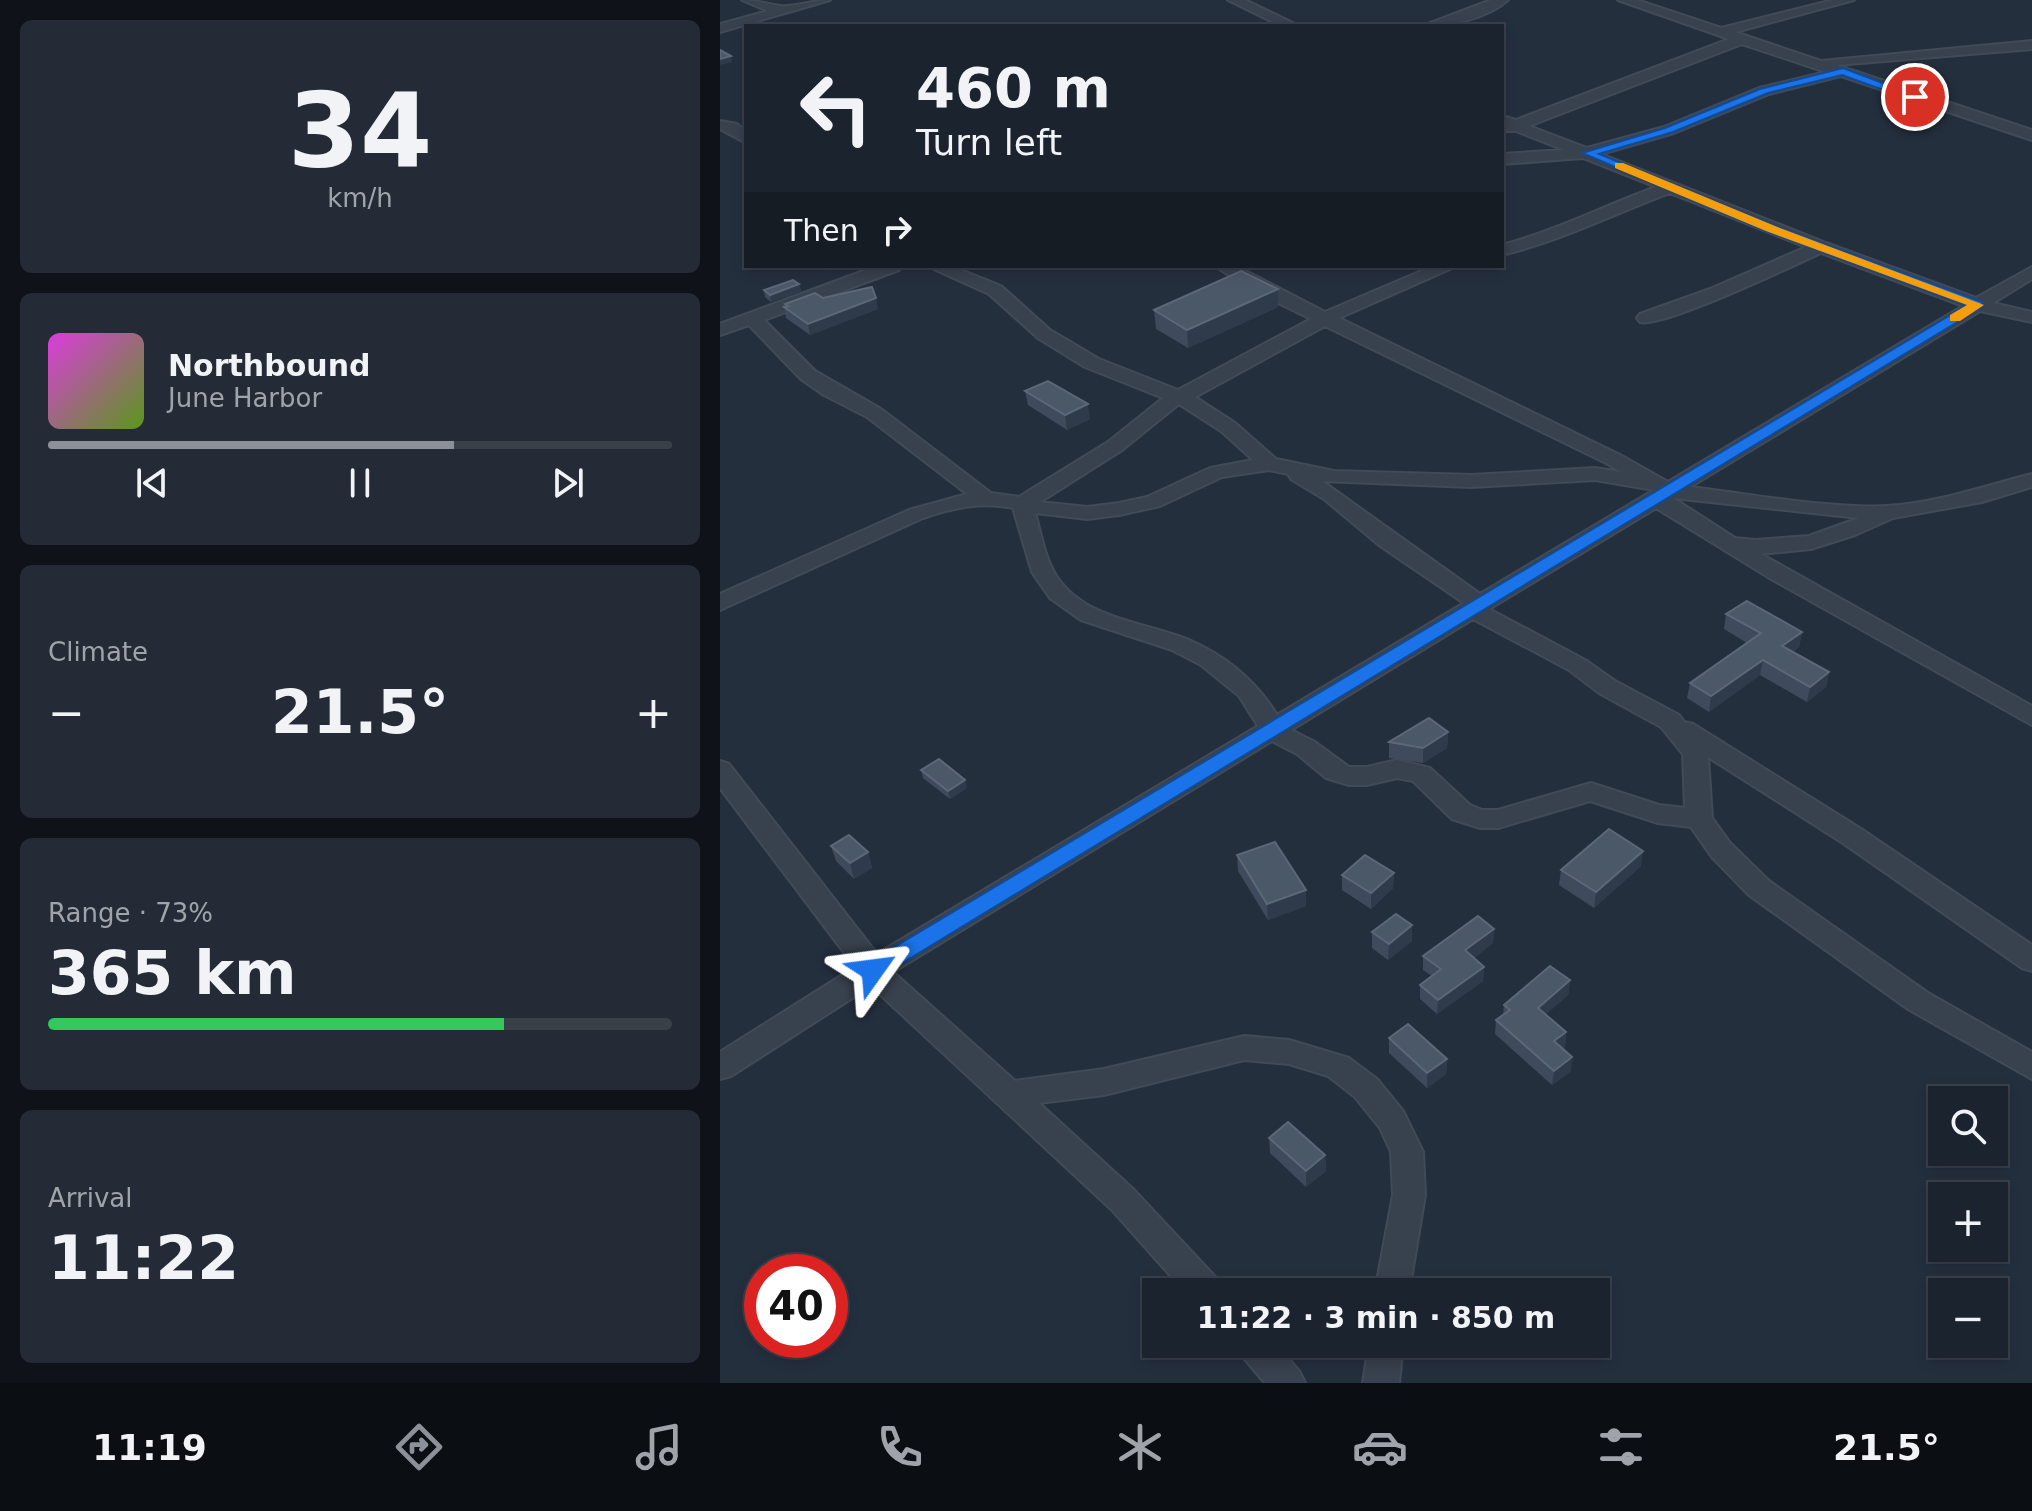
<!DOCTYPE html>
<meta charset="utf-8">
<style>
body{margin:0;font-family:"DejaVu Sans",sans-serif;background:#242b36;color:#f1f3f6;height:100vh;display:flex;flex-direction:column;font-size:30px;white-space:nowrap}
*{box-sizing:border-box;margin:0}
p{font-size:26px;color:#a0a4aa}
.icon{flex:none;width:44px;height:44px;fill:none;stroke:currentColor;stroke-width:2;stroke-linecap:round;stroke-linejoin:round}
.map{position:relative;flex:1;overflow:hidden}
.details{display:flex;flex-direction:column;gap:20px;padding:20px;background:#0f1319;width:720px}
.details>*{flex:none}
.hud{position:absolute;left:24px;top:24px;width:760px;height:244px;border-radius:0px;box-shadow:0 4px 12px #0003,0 0 0 2px #39404a;background:#1b232e;color:#f1f3f6;overflow:hidden}
.tools{position:absolute;left:1208px;top:1086px;display:grid;gap:16px}
.tools a{display:grid;place-items:center;width:80px;height:80px;border-radius:0px;background:#1b232e;box-shadow:0 4px 12px #0003,0 0 0 2px #39404a;font-size:40px}
.speed{position:absolute;left:24px;top:1254px;display:flex;gap:16px;font-size:40px;font-weight:700;text-align:center}
.speed>*{display:grid;place-content:center;width:104px;height:104px;border-radius:50%;background:#1b232e;box-shadow:0 4px 12px #0003,0 0 0 2px #39404a;line-height:1}
.speed .limit{border:12px solid #d22;background:#fff;color:#111}
.pin{position:absolute;display:grid;place-items:center;width:68px;height:68px;color:#fff;margin:-34px;border:4px solid #fff;border-radius:50%;box-shadow:0 2px 8px #0007}
.me{position:absolute;width:88px;margin:-44px;rotate:59deg;stroke-linejoin:round;filter:drop-shadow(0 0 6px #0008)}
.turn{display:flex;align-items:center;gap:28px;height:168px;padding:0 40px;font-size:36px}
.turn .icon{width:104px;height:104px;stroke-width:2.5}
.turn b{display:block;font-size:56px;line-height:68px}
.then{display:flex;align-items:center;height:76px;padding:0 40px;background:#0003;gap:16px;font-size:30px}
.big{font-size:60px;font-weight:700;line-height:1.1}
.details .card{flex:1;display:flex;flex-direction:column;justify-content:center;gap:12px;min-width:0;padding:0 28px;border-radius:12px;background:#242b36}
.details .dial{align-items:center;gap:0}
.dial b{font-size:104px;line-height:1}
.song{display:flex;align-items:center;gap:24px}
.cover{width:96px;height:96px;border-radius:12px;background:linear-gradient(135deg,hsl(300 70% 55%),hsl(90 70% 35%))}
.played{height:8px;border-radius:4px;background:linear-gradient(90deg,#8c9099 65%,#39404a 65%)}
.keys{display:flex;justify-content:space-around;direction:ltr}
.heat{display:flex;justify-content:space-between;align-items:center;font-size:44px;direction:ltr}
.charge{height:12px;border-radius:6px;background:linear-gradient(90deg,#34c759 73%,#39404a 0)}
.trip{position:absolute;left:422px;top:1278px;width:468px;height:80px;border-radius:0px;background:#1b232e;box-shadow:0 4px 12px #0003,0 0 0 2px #39404a;font-weight:700;line-height:80px;text-align:center}
.tab-bar{display:flex;height:128px;justify-content:space-around;align-items:center;background:#0b0e12;color:#a0a4aa}
.tab-bar .icon{width:56px;height:56px}
.tab-bar .selected{color:#8c9099}
.tab-bar b{font-size:36px;color:#f1f3f6}
main{display:flex;flex:1;min-height:0}
.map>svg:first-child{display:block}
.lines{fill:none;stroke-linecap:round;stroke-linejoin:round}
.minor-casing{stroke:#414a57;stroke-width:4}
.minor{fill:#38414e;fill-rule:evenodd}
.wall{fill:#3f4b5c}
.shaded-wall{fill:#2f3b4b}
.building{fill:#4b5868;stroke:#5c6777;stroke-width:2}
.route{fill:#1a73e8;stroke:#114b97;stroke-width:2}
.slow{fill:#f59e0b}
</style>
<main>
<section class="details">
<div class="card dial"><b>34</b><p>km/h</p></div>
<div class="card">
<div class="song"><i class="cover"></i><div><b>Northbound</b><p>June Harbor</p></div></div>
<div class="played"></div>
<div class="keys"><svg class="icon" aria-label="previous" viewBox="0 0 24 24"><path d="M18 5L8 12l10 7zM5 5v14"/></svg><svg class="icon" aria-label="pause" viewBox="0 0 24 24"><path d="M8 5v14M16 5v14"/></svg><svg class="icon" aria-label="next" viewBox="0 0 24 24"><path d="M6 5l10 7-10 7zM19 5v14"/></svg></div>
</div>
<div class="card"><p>Climate</p>
<div class="heat"><a>−</a><b class="big">21.5°</b><a>+</a></div>
</div>
<div class="card"><p>Range · 73%</p><b class="big">365 km</b><div class="charge"></div></div>
<div class="card"><p>Arrival</p><b class="big">11:22</b></div>
</section>
<div class="map">
<svg width="1312" height="1383" viewBox="0 0 1312 1383">
<rect width="100%" height="100%" fill="#242f3e"/>
<g class="lines">
<g class="minor-casing">
<path id="minor" d="M22,0C36,0 46,4 60,6C70,8 96,0 110,0L0,32V24L48,11Z
M508,0H525L579,26H561Z
M771,0H788C766,19 731,26 702,26Z
M898,0H917L1001,28L1113,0H1134L1015,32L1101,61L1312,41V49L1116,65L1312,130V140L1121,76L1049,94L954,133L881,154L1106,243L1256,298L1312,267V279L1273,303L1312,312V322L1260,311L970,487C1030,494 1109,509 1167,506C1217,503 1264,486 1312,474V487L1262,502L1173,518L1135,535L1091,549L1041,554L1312,706V725L1053,580L936,508L769,609L865,660L895,681L959,715L964,722L973,724L1141,829L1312,945V971L1302,968L1123,843L988,757L992,818L1010,843L1049,881L1208,993L1312,1052V1079L1188,1009L1029,895L992,857L971,827L938,823L870,801L778,828H760L732,819L693,781L677,778L647,785H629L606,778L577,754L552,741L173,972L295,1081L384,1069L524,1036L569,1040L629,1058L657,1079L683,1111L703,1152L705,1195L689,1292H655L673,1195L671,1152L660,1128L635,1097L608,1076L569,1064L524,1060L384,1095L319,1103L414,1190L499,1281L504,1292H465L392,1210L151,986L11,1076L0,1079V1052L135,967L0,788V761L9,764L157,954L538,726L519,696L481,665L452,650L361,620L330,598L312,572L293,508C262,501 233,508 203,518L0,610V594L189,510L247,494L147,417L104,395L81,379L29,325L0,335V324L157,266H182L179,270L44,320L95,371L161,409L271,493L299,497L388,442L443,398L365,367L318,338L269,294L207,266H231L281,286L330,330L379,359L458,390L591,319L530,289L495,266H516L605,312L713,266H737L619,318L900,455L948,482L1243,306L1101,253C1072,266 943,328 920,322L917,318L920,314L990,289L1086,247L950,193C894,214 840,241 782,255V245C835,231 884,206 936,187L863,158L782,164V154L844,150L796,131H785L782,116L796,120L1009,39ZM1022,44L1106,72L1039,88L944,127L867,148L809,126ZM605,326L886,463L901,472L875,468L751,475L614,471L556,459L515,423L475,397ZM459,404L501,431L533,460L490,468L427,497L399,503L367,507L320,502L402,450ZM549,470L568,474L571,479L604,499L659,545L744,603L557,715C536,681 506,656 469,640C425,622 366,620 337,577C325,560 321,533 315,513L367,519L399,515L440,506L502,477ZM875,480L934,490L760,594L602,481L751,487ZM953,498L1139,518L1089,536L1035,540L1015,538ZM753,619L849,670L879,693L941,727L963,754L965,808L939,805L871,783L778,810H762L750,805L710,768L677,760L647,767H629L595,742L571,730Z
M0,121L17,124L26,131V143L0,129Z
M517,1344H556L579,1371L585,1383H545L522,1356Z
M649,1344H683L679,1383H643Z"/>
</g>
<use href="#minor" class="minor"/>
</g>
<path class="wall" d="M79,284L81,291L51,302L45,297L44,290Z
M558,289V307L468,348L436,329L434,310Z
M103,298L158,309L90,335L66,318L64,307L66,306L65,304Z
M305,391L370,419L347,430L308,405Z
M1006,614L1082,632L1079,647L1073,652L1109,672L1106,687L1087,702L1040,675L989,712L967,698L970,683L1027,643L1004,629Z
M728,732L727,748L703,763L669,758V742Z
M201,770L247,788L230,799L203,778Z
M111,846L148,852L152,868L134,879L116,861Z
M517,855L586,906L548,920L518,871Z
M921,866L874,908L839,885L841,870Z
M674,873L673,888L651,909L622,890V875Z
M774,929L773,943L754,958L764,967L763,981L717,1014L700,999V985L712,976L703,970V956Z
M652,932L692,941L668,960L652,948Z
M850,980L848,995L826,1014L846,1032L845,1047L843,1048L851,1071L832,1085L775,1034L776,1020L783,1015L784,1005Z
M669,1038L727,1059L726,1074L707,1088L669,1053Z
M549,1138L605,1155L606,1171L586,1187L550,1153Z"/>
<path class="shaded-wall" d="M11,56L12,62L0,65V59Z
M105,266H118L106,271Z
M79,284L81,291L51,302L50,295Z
M558,289V307L468,348L467,330Z
M156,298L158,309L90,335L88,324Z
M368,404L370,419L347,430L345,415Z
M1082,632L1079,647L1059,661L1062,646Z
M1043,660L1040,675L989,712L991,696Z
M1109,672L1106,687L1087,702L1090,687Z
M728,732L727,748L703,763V748Z
M245,780L247,788L230,799L228,791Z
M923,851L921,866L874,908L876,892Z
M148,852L152,868L134,879L130,863Z
M674,873L673,888L651,909V893Z
M586,890V906L548,920L547,904Z
M692,925V941L668,960L669,944Z
M774,929L773,943L745,965V950Z
M764,967L763,981L717,1014L718,1000Z
M850,980L848,995L817,1022L818,1008Z
M846,1032L845,1047L833,1056L834,1041Z
M852,1057L851,1071L832,1085L834,1071Z
M727,1059L726,1074L707,1088V1073Z
M605,1155L606,1171L586,1187V1171Z"/>
<path class="building" d="M0,50L11,56L0,59Z
M521,271L558,289L467,330L434,310Z
M73,280L79,284L50,295L44,290Z
M152,287L156,298L88,324L64,307L68,306L65,304L95,293L103,298Z
M328,381L368,404L345,415L305,391Z
M1027,601L1082,632L1062,646L1109,672L1090,687L1043,660L991,696L970,683L1041,633L1006,614Z
M709,718L728,732L703,748L669,742Z
M219,759L245,780L228,791L201,770Z
M889,829L923,851L876,892L841,870Z
M129,835L148,852L130,863L111,846Z
M555,842L586,890L547,904L517,855Z
M645,855L674,873L651,893L622,875Z
M676,914L692,925L669,944L652,932Z
M758,916L774,929L745,950L764,967L718,1000L700,985L721,969L703,956Z
M830,966L850,980L818,1008L846,1032L834,1041L852,1057L834,1071L776,1020L790,1010L784,1005Z
M688,1024L727,1059L707,1073L669,1038Z
M568,1122L605,1155L586,1171L549,1138Z"/>
<path class="route" d="M1123,68L1200,97L1191,100L1122,75L1048,93L953,132L879,154L1055,226L1262,302V307L161,976L153,979L146,976L143,970L146,964L1247,305L1046,231L862,153L945,128L1040,89Z"/>
<path class="slow" d="M895,163H903L1055,226L1264,305L1240,321H1230V315L1247,305L1046,231L895,168Z"/>
</svg>
<div class="tools">
<a><svg class="icon" aria-label="search" viewBox="0 0 24 24"><circle cx="10" cy="10" r="6"/><path d="M15 15l6 6"/></svg></a>
<a>+</a>
<a>−</a>
</div>
<div class="speed"><div class="limit">40</div></div>
<div class="pin" style="left:1195px;top:97px;background:#d93025"><svg class="icon" aria-label="arrive" viewBox="0 0 24 24"><path d="M6 21V4h12l-3 4 3 4H6"/></svg></div>
<svg class="me" style="left:153px;top:970px" viewBox="-20 -20 40 40"><path d="M0-17L14 15 0 8-14 15z" fill="#1a73e8" stroke="#fff" stroke-width="4"/></svg>
<div class="trip">11:22 · 3 min · 850 m</div>
<div class="hud">
<div class="turn"><svg class="icon" aria-label="left" viewBox="0 0 24 24"><path d="M17 20v-9H6M10 6l-5 5 5 5"/></svg><div><b>460 m</b>Turn left</div></div>
<div class="then">Then<svg class="icon" aria-label="right" viewBox="0 0 24 24"><path d="M7 20v-9h11M14 6l5 5-5 5"/></svg></div>
</div>
</div>
</main>
<nav class="tab-bar">
<b>11:19</b>
<svg class="icon selected" aria-label="directions" viewBox="0 0 24 24"><path d="M12 3l9 9-9 9-9-9zM9 14v-3h6M13 9l2 2-2 2"/></svg>
<svg class="icon" aria-label="music" viewBox="0 0 24 24"><path d="M9 18V5l10-2v13"/><circle cx="6" cy="18" r="3"/><circle cx="16" cy="16" r="3"/></svg>
<svg class="icon" aria-label="phone" viewBox="0 0 24 24"><path d="M5 4h4l2 5-3 2q2 4 5 5l2-3 5 2v4C11 20 4 13 5 4z"/></svg>
<svg class="icon" aria-label="climate" viewBox="0 0 24 24"><path d="M12 3v18M4 7l16 10M4 17L20 7"/></svg>
<svg class="icon" aria-label="car" viewBox="0 0 24 24"><path d="M5 17H2v-5l4-1 3-4h7l3 4 3 1v5h-3M9 17h6M6 11h13"/><circle cx="7" cy="17" r="2"/><circle cx="17" cy="17" r="2"/></svg>
<svg class="icon" aria-label="filters" viewBox="0 0 24 24"><path d="M4 7h16M4 17h16"/><circle cx="9" cy="7" r="2"/><circle cx="15" cy="17" r="2"/></svg>
<b>21.5°</b>
</nav>
